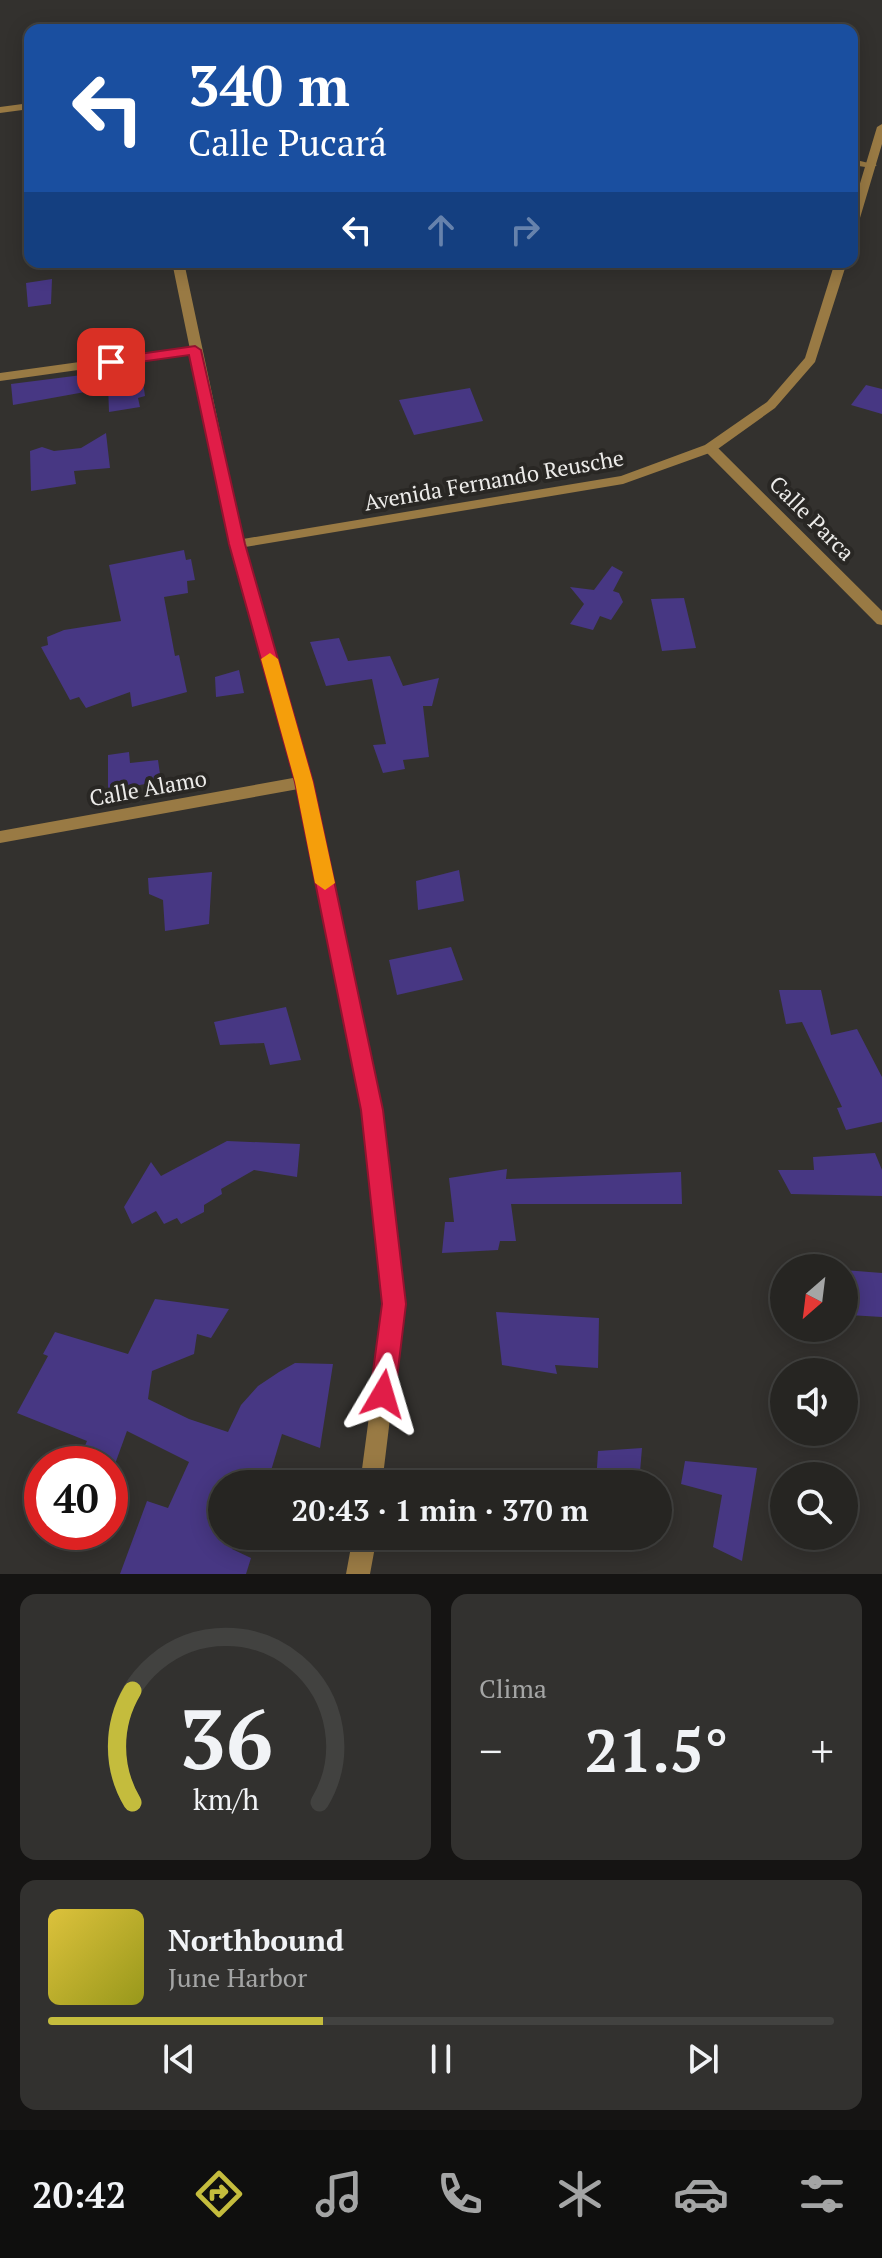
<!DOCTYPE html>
<html lang="es">
<meta charset="utf-8">
<style>
body{margin:0;font-family:"PT Serif",serif;background:#32312f;color:#f1f3f6;height:100vh;display:flex;flex-direction:column;font-size:30px;white-space:nowrap}
*{box-sizing:border-box;margin:0}
p{font-size:26px;color:#a4a5a5}
.icon{flex:none;width:44px;height:44px;fill:none;stroke:currentColor;stroke-width:2;stroke-linecap:round;stroke-linejoin:round}
.map{position:relative;height:1574px;overflow:hidden}
.drawer{display:flex;flex-direction:column;gap:20px;padding:20px;background:#151413;flex:1}
.drawer>*{flex:none}
.hud{position:absolute;left:24px;top:24px;width:834px;height:244px;border-radius:16px;box-shadow:0 4px 20px #0003,0 0 0 2px #424240;background:#1a4fa0;color:#fff;overflow:hidden}
.needle{width:52px;rotate:208deg}
.fabs{position:absolute;left:770px;top:1254px;display:grid;gap:16px}
.fabs a{display:grid;place-items:center;width:88px;height:88px;border-radius:50%;background:#262522;box-shadow:0 4px 20px #0003,0 0 0 2px #424240;font-size:40px}
.speed{position:absolute;left:24px;top:1446px;display:flex;gap:16px;font-size:40px;font-weight:700;text-align:center}
.speed>*{display:grid;place-content:center;width:104px;height:104px;border-radius:50%;background:#262522;box-shadow:0 4px 20px #0003,0 0 0 2px #424240;line-height:1}
.speed .limit{border:12px solid #d22;background:#fff;color:#111}
.pin{position:absolute;display:grid;place-items:center;width:68px;height:68px;color:#fff;margin:-34px;border-radius:16px;box-shadow:0 4px 12px #0006}
.me{position:absolute;width:88px;margin:-44px;rotate:7deg;stroke-linejoin:round;filter:drop-shadow(0 0 6px #0008)}
.turn{display:flex;align-items:center;gap:28px;height:168px;padding:0 32px;font-size:36px}
.turn .icon{width:104px;height:104px;stroke-width:2.5}
.turn b{display:block;font-size:56px;line-height:68px}
.lanes{display:flex;align-items:center;height:76px;padding:0 32px;background:#0003;justify-content:center;gap:40px;direction:ltr}
.lanes .off{opacity:.35}
.big{font-size:60px;font-weight:800;line-height:1.1}
.drawer .card{flex:1;display:flex;flex-direction:column;justify-content:center;gap:12px;min-width:0;padding:0 28px;border-radius:16px;background:#32312f}
.drawer .dial{align-items:center;gap:0}
.dial svg{height:208px;overflow:visible;fill:none;stroke:#424240;stroke-width:7;stroke-linecap:round;text-anchor:middle}
.dial text{fill:#f1f3f6;stroke:none}
.song{display:flex;align-items:center;gap:24px}
.cover{width:96px;height:96px;border-radius:12px;background:linear-gradient(135deg,hsl(50 70% 55%),hsl(60 70% 35%))}
.played{height:8px;border-radius:4px;background:linear-gradient(90deg,#c4bc3d 35%,#424240 35%)}
.keys{display:flex;justify-content:space-around;direction:ltr}
.heat{display:flex;justify-content:space-between;align-items:center;font-size:44px;direction:ltr}
.drawer .tiles{flex:1;display:grid;gap:20px;grid-template-columns:1fr 1fr}
.card:last-child{grid-column:span 2}
.trip{position:absolute;left:208px;top:1470px;width:464px;height:80px;border-radius:40px;background:#262522;box-shadow:0 4px 20px #0003,0 0 0 2px #424240;font-weight:800;line-height:80px;text-align:center}
.tab-bar{display:flex;height:128px;justify-content:space-around;align-items:center;background:#0f0f0e;color:#a4a5a5}
.tab-bar .icon{width:56px;height:56px}
.tab-bar .active{color:#c4bc3d}
.tab-bar b{font-size:36px;color:#f1f3f6}
.map>svg:first-child{display:block}
.building{fill:#473783}
.lines{fill:none;stroke-linecap:round;stroke-linejoin:round}
.minor{fill:#997a44;fill-rule:evenodd}
.tertiary{fill:#997a44;fill-rule:evenodd}
.route{fill:#e11d48;stroke:#92132f;stroke-width:2}
.slow{fill:#f59e0b}
.labels{text-anchor:middle;stroke-width:8;stroke-linejoin:round;paint-order:stroke}
.street-label{font-size:22px;fill:#ecebe9;stroke:#292724}
</style>
<div class="map">
<svg width="882" height="1574" viewBox="0 0 882 1574">
<rect width="100%" height="100%" fill="#33312e"/>
<path class="building" d="M52,279L51,304L28,307L26,283Z
M82,375L85,392L13,405L11,384Z
M142,375L145,396L138,398L140,407L109,412L108,385H117L116,379Z
M866,385L882,389V414L851,405Z
M470,388L483,421L414,435L399,400Z
M106,433L110,468L74,471L76,484L31,491L30,451L42,447L54,451L81,448Z
M184,550L186,560L191,559L195,580L187,581L188,593L164,597L175,656L179,655L187,692L132,707L130,692L86,708L79,697L70,700L41,647L48,645L47,637L64,630L121,621L109,565Z
M612,566L623,572L613,591L619,593L623,602L611,620L600,616L593,630L570,624L584,604L570,587L594,590Z
M684,598L696,648L662,651L651,599Z
M339,638L348,661L390,656L403,686L439,678L432,706H423L429,757L403,760L405,769L383,773L373,745L386,744L372,679L326,686L310,642Z
M239,670L244,693L216,697L215,677Z
M129,752L130,763L158,760L161,781L108,791V755Z
M459,870L464,901L418,910L416,881Z
M212,872L209,924L165,931L163,900L149,894L148,878Z
M451,947L463,980L397,995L389,960Z
M779,990H821L831,1035L857,1029L882,1077V1122L846,1130L837,1108L842,1107L802,1022L786,1024Z
M286,1007L301,1060L270,1065L264,1043L220,1045L214,1022Z
M227,1141L300,1144L297,1177L254,1170L221,1189L222,1194L204,1205V1212L181,1224L177,1218L164,1224L156,1211L132,1224L124,1207L151,1162L161,1176Z
M875,1153L882,1170V1196L791,1194L778,1170H814L813,1157Z
M507,1169L506,1179L681,1172L682,1204H511L516,1241H500L498,1250L442,1253L445,1222H454L449,1178Z
M844,1270L882,1273V1317L849,1315Z
M155,1299L229,1309L211,1338L197,1334L194,1354L152,1371L148,1399L189,1419L228,1432L241,1405L258,1386L279,1372L295,1363L333,1364L320,1448L282,1434L267,1484H222V1536H234L232,1549L251,1558L246,1574H120L147,1501L168,1508L189,1462L127,1431L115,1464H77L87,1441L17,1413L48,1356L43,1354L55,1332L128,1354Z
M496,1312L599,1318L598,1368L555,1365L557,1374L502,1365Z
M642,1448L639,1484H596L598,1451Z
M685,1461L757,1468L742,1561L713,1547L722,1495L681,1484Z"/>
<g class="lines">
<path class="minor" d="M852,159L877,165L872,168L852,165Z
M195,346L199,347V353L0,381V373Z
M710,444L715,445L882,611V625L877,624L705,451V445Z
M304,776L310,778L312,782L310,786L304,788L0,843V831Z"/>
<path class="tertiary" d="M30,103V109L0,113V107Z
M882,124V144L857,228L852,231V210L877,127Z
M172,262H184L243,539L621,476L705,445L767,402L805,358L835,262H847L815,362L775,408L715,451L623,484L245,547L312,782L382,1110L404,1304L382,1484H360L384,1304L362,1110L296,782L230,544Z
M353,1536H377L370,1574H346Z"/>
</g>
<path class="route" d="M195,346L201,350L245,544L313,782L383,1110L406,1304L395,1394L391,1403L383,1406L374,1403L370,1394L382,1304L361,1110L295,782L229,544L189,355L111,366L104,362L111,358Z"/>
<path class="slow" d="M270,653L278,659L313,782L335,883L325,890L315,883L295,782L261,659Z"/>
<g class="labels">
<g class="street-label">
<text transform="translate(494 480) rotate(-10)" y="8">Avenida Fernando Reusche</text>
<text transform="translate(812 518) rotate(45)" y="8">Calle Parca</text>
<text transform="translate(148 788) rotate(-10)" y="8">Calle Alamo</text>
</g>
</g>
</svg>
<div class="fabs">
<a><svg class="needle" viewBox="-14 -14 28 28"><path d="M0-13l5 13h-10z" fill="#e53935"/><path d="M0 13l5-13h-10z" fill="#a4a5a5"/></svg></a>
<a><svg class="icon" aria-label="sound" viewBox="0 0 24 24"><path d="M4 9h4l5-4v14l-5-4H4zM17 9q2 3 0 6"/></svg></a>
<a><svg class="icon" aria-label="search" viewBox="0 0 24 24"><circle cx="10" cy="10" r="6"/><path d="M15 15l6 6"/></svg></a>
</div>
<div class="speed"><div class="limit">40</div></div>
<div class="pin" style="left:111px;top:362px;background:#d93025"><svg class="icon" aria-label="arrive" viewBox="0 0 24 24"><path d="M6 21V4h12l-3 4 3 4H6"/></svg></div>
<svg class="me" style="left:383px;top:1394px" viewBox="-20 -20 40 40"><path d="M0-17L14 15 0 8-14 15z" fill="#e11d48" stroke="#fff" stroke-width="4"/></svg>
<div class="trip">20:43 · 1 min · 370 m</div>
<div class="hud">
<div class="turn"><svg class="icon" aria-label="left" viewBox="0 0 24 24"><path d="M17 20v-9H6M10 6l-5 5 5 5"/></svg><div><b>340 m</b>Calle Pucará</div></div>
<div class="lanes"><svg class="icon" aria-label="left" viewBox="0 0 24 24"><path d="M17 20v-9H6M10 6l-5 5 5 5"/></svg><svg class="icon off" aria-label="ahead" viewBox="0 0 24 24"><path d="M12 20V5M6 11l6-6 6 6"/></svg><svg class="icon off" aria-label="right" viewBox="0 0 24 24"><path d="M7 20v-9h11M14 6l5 5-5 5"/></svg></div>
</div>
</div>
<section class="drawer">
<div class="tiles">
<div class="card dial"><svg viewBox="0 0 100 80">
<path d="M14 69A42 42 0 1 1 86 69"/>
<path d="M14 69A42 42 0 0 1 14 26" stroke="#c4bc3d"/>
<text x="50" y="56" font-size="32" font-weight="700">36</text>
<text x="50" y="72" font-size="11">km/h</text>
</svg></div>
<div class="card"><p>Clima</p>
<div class="heat"><a>−</a><b class="big">21.5°</b><a>+</a></div>
</div>
<div class="card">
<div class="song"><i class="cover"></i><div><b>Northbound</b><p>June Harbor</p></div></div>
<div class="played"></div>
<div class="keys"><svg class="icon" aria-label="previous" viewBox="0 0 24 24"><path d="M18 5L8 12l10 7zM5 5v14"/></svg><svg class="icon" aria-label="pause" viewBox="0 0 24 24"><path d="M8 5v14M16 5v14"/></svg><svg class="icon" aria-label="next" viewBox="0 0 24 24"><path d="M6 5l10 7-10 7zM19 5v14"/></svg></div>
</div>
</div>
</section>
<nav class="tab-bar">
<b>20:42</b>
<svg class="icon active" aria-label="directions" viewBox="0 0 24 24"><path d="M12 3l9 9-9 9-9-9zM9 14v-3h6M13 9l2 2-2 2"/></svg>
<svg class="icon" aria-label="music" viewBox="0 0 24 24"><path d="M9 18V5l10-2v13"/><circle cx="6" cy="18" r="3"/><circle cx="16" cy="16" r="3"/></svg>
<svg class="icon" aria-label="phone" viewBox="0 0 24 24"><path d="M5 4h4l2 5-3 2q2 4 5 5l2-3 5 2v4C11 20 4 13 5 4z"/></svg>
<svg class="icon" aria-label="climate" viewBox="0 0 24 24"><path d="M12 3v18M4 7l16 10M4 17L20 7"/></svg>
<svg class="icon" aria-label="car" viewBox="0 0 24 24"><path d="M5 17H2v-5l4-1 3-4h7l3 4 3 1v5h-3M9 17h6M6 11h13"/><circle cx="7" cy="17" r="2"/><circle cx="17" cy="17" r="2"/></svg>
<svg class="icon" aria-label="filters" viewBox="0 0 24 24"><path d="M4 7h16M4 17h16"/><circle cx="9" cy="7" r="2"/><circle cx="15" cy="17" r="2"/></svg>
</nav>
